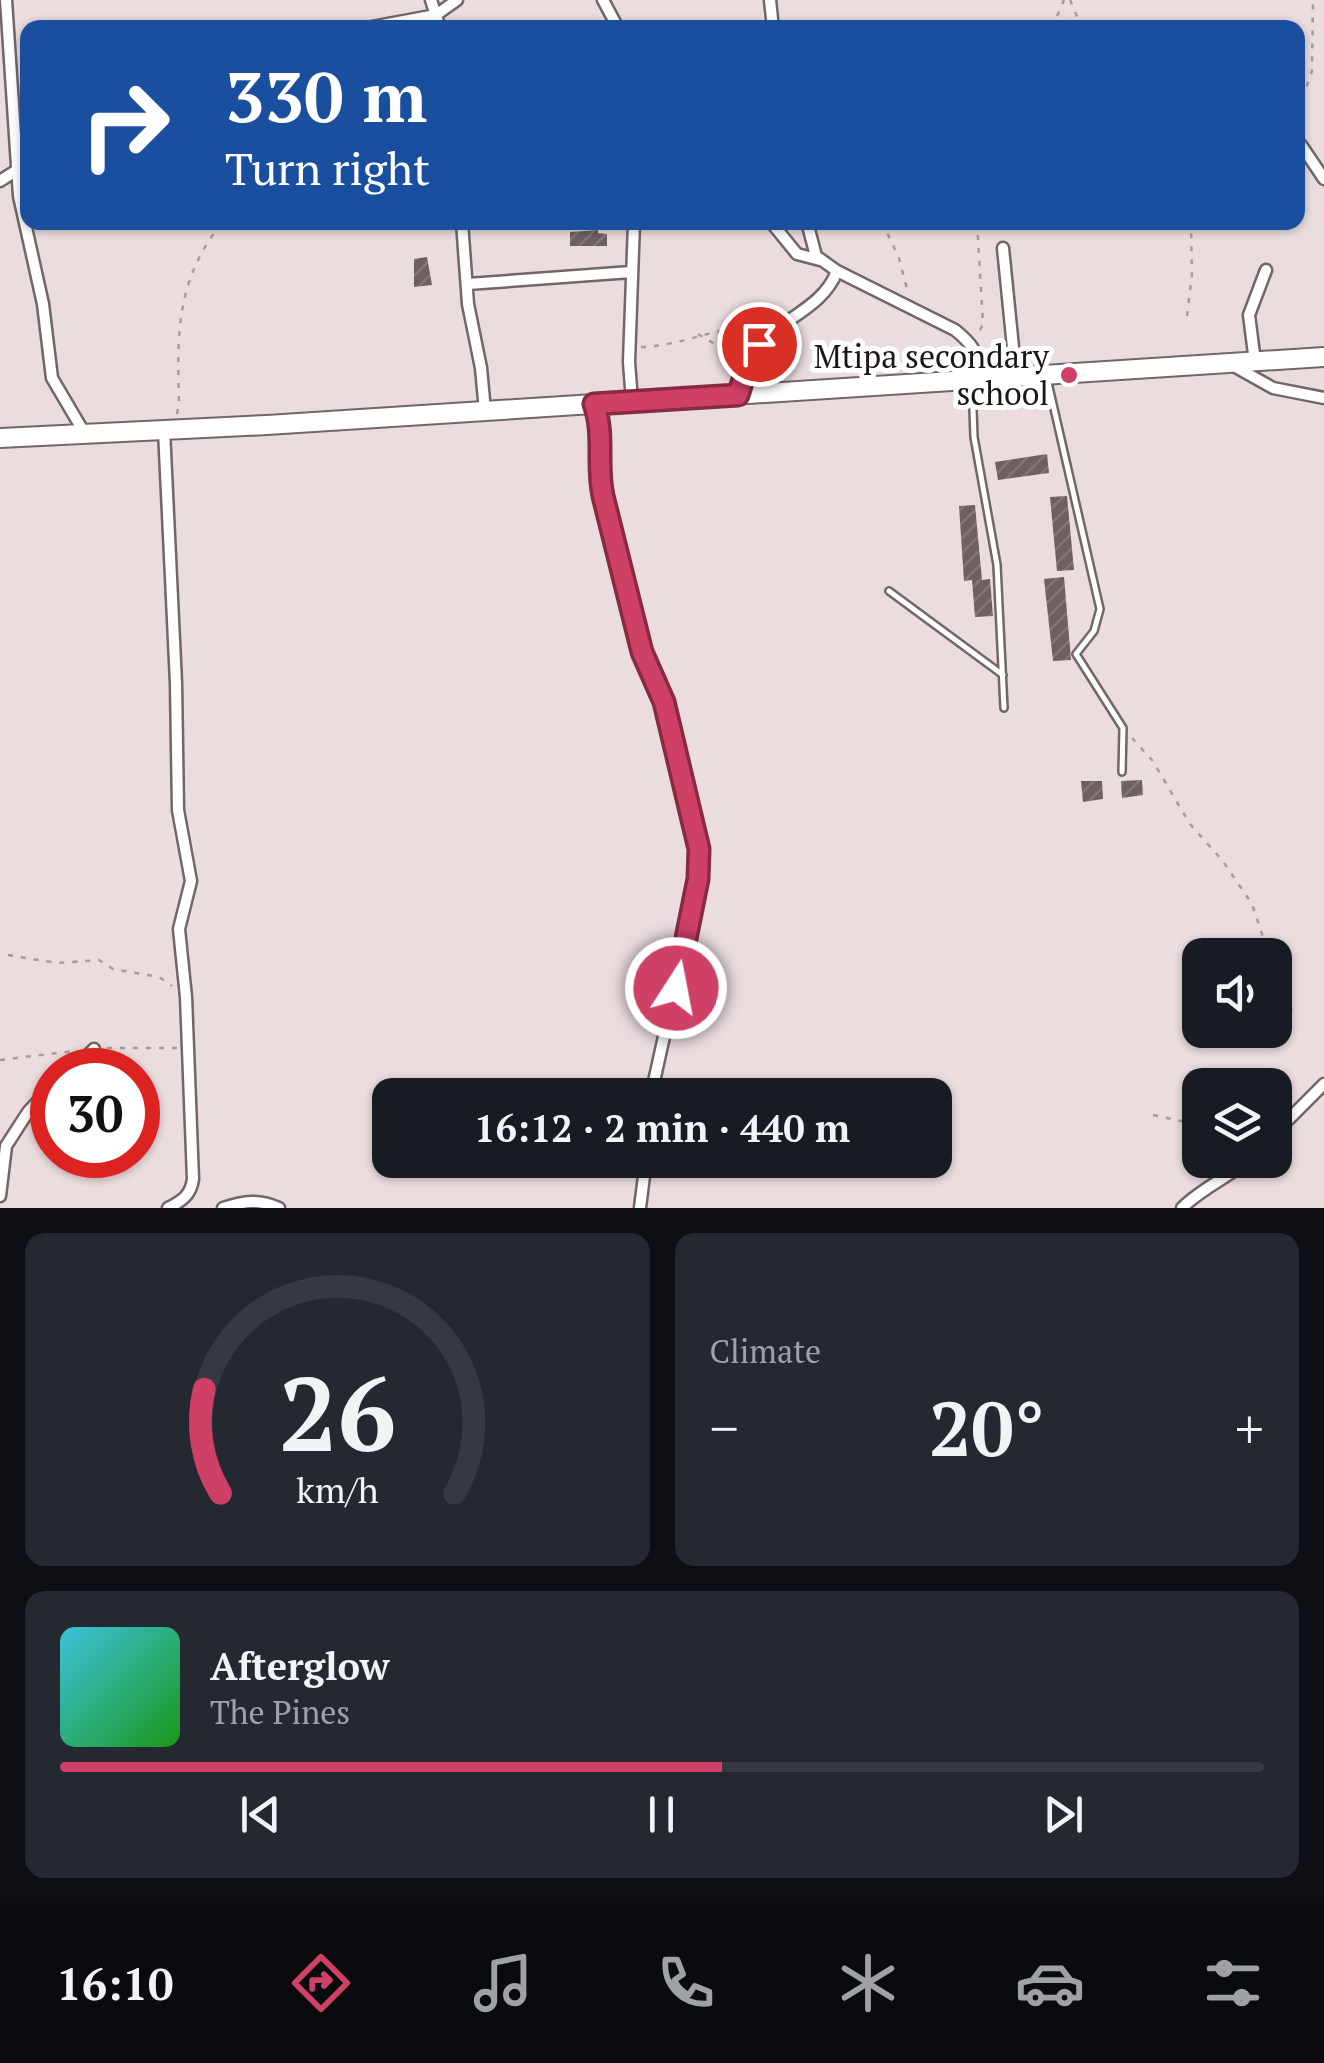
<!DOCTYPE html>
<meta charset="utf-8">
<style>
body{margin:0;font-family:"PT Serif",serif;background:#242831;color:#f1f3f6;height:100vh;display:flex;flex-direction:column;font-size:38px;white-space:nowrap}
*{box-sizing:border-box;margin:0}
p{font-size:32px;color:#9ea1a6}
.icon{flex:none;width:55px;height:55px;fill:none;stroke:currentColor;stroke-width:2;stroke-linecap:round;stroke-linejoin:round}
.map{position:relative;height:1208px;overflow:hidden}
.drawer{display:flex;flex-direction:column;gap:25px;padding:25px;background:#0d0f14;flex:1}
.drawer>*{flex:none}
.guide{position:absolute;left:20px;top:20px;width:1285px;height:210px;border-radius:20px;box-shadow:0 2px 8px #0004;background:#1a4fa0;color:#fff;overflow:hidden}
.fabs{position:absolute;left:1182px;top:938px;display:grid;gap:20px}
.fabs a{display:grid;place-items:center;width:110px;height:110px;border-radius:20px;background:#171b24;box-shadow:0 2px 8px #0004;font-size:50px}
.speed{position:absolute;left:30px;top:1048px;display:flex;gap:20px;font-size:50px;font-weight:700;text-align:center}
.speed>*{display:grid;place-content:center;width:130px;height:130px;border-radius:50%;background:#171b24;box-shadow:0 2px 8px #0004;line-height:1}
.speed .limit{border:15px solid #d22;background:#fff;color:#111}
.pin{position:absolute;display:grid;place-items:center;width:85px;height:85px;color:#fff;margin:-42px;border:5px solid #fff;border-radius:50%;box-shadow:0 2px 10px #0007}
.me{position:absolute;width:110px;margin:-55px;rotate:11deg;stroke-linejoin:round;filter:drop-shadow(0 0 8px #0008)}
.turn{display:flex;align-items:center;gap:35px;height:210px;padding:0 40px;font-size:45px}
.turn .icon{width:130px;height:130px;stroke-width:2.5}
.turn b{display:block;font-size:70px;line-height:85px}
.big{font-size:75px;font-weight:700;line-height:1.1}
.drawer .card{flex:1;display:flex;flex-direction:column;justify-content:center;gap:15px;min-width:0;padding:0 35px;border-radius:20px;background:#242831}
.drawer .dial{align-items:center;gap:0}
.dial svg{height:260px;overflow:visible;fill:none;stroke:#363941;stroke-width:7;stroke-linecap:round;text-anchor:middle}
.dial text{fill:#f1f3f6;stroke:none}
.song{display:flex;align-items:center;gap:30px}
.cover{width:120px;height:120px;border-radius:15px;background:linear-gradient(135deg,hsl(190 70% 55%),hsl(120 70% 35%))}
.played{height:10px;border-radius:5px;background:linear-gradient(90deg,#cf4066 55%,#363941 55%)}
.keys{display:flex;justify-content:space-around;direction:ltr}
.heat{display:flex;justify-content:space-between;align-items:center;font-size:55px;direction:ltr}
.drawer .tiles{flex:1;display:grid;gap:25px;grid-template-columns:1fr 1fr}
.card:last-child{grid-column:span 2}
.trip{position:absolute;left:372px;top:1078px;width:580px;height:100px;border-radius:20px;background:#171b24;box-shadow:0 2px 8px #0004;font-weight:700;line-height:100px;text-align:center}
.tabs{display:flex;height:160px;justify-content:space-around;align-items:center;background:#090b0e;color:#9ea1a6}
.tabs .icon{width:70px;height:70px}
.tabs .on{color:#cf4066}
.tabs b{font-size:45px;color:#f1f3f6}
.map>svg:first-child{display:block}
.building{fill:url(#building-hatch)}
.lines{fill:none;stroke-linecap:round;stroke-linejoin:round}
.lane-casing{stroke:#736667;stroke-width:10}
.street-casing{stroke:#736667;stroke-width:15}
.primary-casing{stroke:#736667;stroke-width:22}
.path{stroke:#a79b9d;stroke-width:2.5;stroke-dasharray:5 8;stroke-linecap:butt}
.lane{stroke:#fff;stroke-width:5}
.street{stroke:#fff;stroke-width:10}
.primary{stroke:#fff;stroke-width:18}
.route-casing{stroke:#872a42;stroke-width:25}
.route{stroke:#cf4066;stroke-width:18}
.poi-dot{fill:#cf4066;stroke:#fff;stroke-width:4}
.labels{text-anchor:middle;stroke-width:10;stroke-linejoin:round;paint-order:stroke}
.poi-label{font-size:32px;fill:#1c1617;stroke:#fff;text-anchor:end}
</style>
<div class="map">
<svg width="1324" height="1208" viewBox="0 0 1324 1208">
<defs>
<pattern id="building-hatch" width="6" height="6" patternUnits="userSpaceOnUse" patternTransform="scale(2.5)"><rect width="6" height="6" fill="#6d6061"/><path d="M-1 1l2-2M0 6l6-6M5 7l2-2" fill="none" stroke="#807677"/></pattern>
</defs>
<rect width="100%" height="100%" fill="#ebdcde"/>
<path class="building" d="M598,230V233L607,234V246H570V232Z
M427,257L432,285L414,287V259Z
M1047,454L1049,473L998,480L995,462Z
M1067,496L1074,570L1057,571L1050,497Z
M975,505L982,580L990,579L993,616L975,617L972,580L964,581L959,506Z
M1064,577L1071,660L1053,661L1044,579Z
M1142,780L1143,795L1122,798L1121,781Z
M1081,781H1102L1103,799L1083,802Z"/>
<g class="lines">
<g class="lane-casing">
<path id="lane" d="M1047,378L1100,609L1094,631L1076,654L1123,728L1122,772
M972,383L974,437L997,565L1004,708
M889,591L1003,675"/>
</g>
<g class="street-casing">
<path id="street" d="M6,0L19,196L43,304L52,378L85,434
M431,0L440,28
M603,0L618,28
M770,0L773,28
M366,28L436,15L457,0
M1301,145L1324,179
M0,181L28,163
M462,222L468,304L481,368L485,411
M771,222L797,254L820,260
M807,222L816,256L837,271L955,330C971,343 978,351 979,372L973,379
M1003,248L1016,377
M468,284L631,272
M1255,362L1249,315L1266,270
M1232,365L1273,388L1324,398
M738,395C744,381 745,361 755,349C779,319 823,309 837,271
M632,401L629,362L634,222
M593,404C604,434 596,465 603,496L648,671L663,702L699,849L691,915L651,1095
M164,430L176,683L178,810L191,881L179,929L186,997L193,1179C191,1195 182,1201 168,1208
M73,1070L94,1049
M1275,1133L1324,1084
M0,1196L6,1146L28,1112L52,1086
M223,1208C244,1201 259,1199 279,1208
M640,1208L646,1160
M1182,1208C1202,1188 1227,1178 1249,1160"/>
</g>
<g class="primary-casing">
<path id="primary" d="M0,438L267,425L1324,357"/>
</g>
<path class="path" d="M1070,0L1082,28
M1052,28L1064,0
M1298,111L1312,71L1313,0
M882,222L899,258L908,293
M977,222L983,324L978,334
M1187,316L1192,274L1191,222
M698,334L738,358
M641,347C682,346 717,326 760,326
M177,414L179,403C177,334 176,278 223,222
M1132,738L1152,760L1190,824L1222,860L1252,904L1269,955
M8,955L57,963L99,960L113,969L159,977L172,986
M1275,969L1293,1013
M107,1048H179
M0,1060L74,1051
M1153,1115L1200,1125"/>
<use href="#lane" class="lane"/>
<use href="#street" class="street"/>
<use href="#primary" class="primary"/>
</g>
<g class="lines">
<g class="route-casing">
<path id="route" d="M676,988L698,879L699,849L664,702L642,652L603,496C596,465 605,434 594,404L738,395L752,352L759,344"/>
</g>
<use href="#route" class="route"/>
</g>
<circle class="poi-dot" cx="1069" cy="375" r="10"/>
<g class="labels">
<g class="poi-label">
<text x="1049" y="368">Mtipa secondary<tspan x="1049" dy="37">school</tspan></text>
</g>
</g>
</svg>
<div class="fabs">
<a><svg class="icon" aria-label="sound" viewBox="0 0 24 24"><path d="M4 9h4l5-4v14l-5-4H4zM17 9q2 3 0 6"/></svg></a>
<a><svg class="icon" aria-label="layers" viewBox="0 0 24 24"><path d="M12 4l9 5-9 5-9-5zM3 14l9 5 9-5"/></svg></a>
</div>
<div class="speed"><div class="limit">30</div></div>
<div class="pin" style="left:759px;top:344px;background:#d93025"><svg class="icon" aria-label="arrive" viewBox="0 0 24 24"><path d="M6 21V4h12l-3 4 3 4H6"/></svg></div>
<svg class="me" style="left:676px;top:988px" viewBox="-20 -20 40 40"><circle r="17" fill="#cf4066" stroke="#fff" stroke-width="3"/><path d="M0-11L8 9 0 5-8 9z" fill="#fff"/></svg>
<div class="trip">16:12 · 2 min · 440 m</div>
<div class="guide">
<div class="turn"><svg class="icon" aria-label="right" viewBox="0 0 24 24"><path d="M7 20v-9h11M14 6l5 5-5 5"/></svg><div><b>330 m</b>Turn right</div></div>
</div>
</div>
<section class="drawer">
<div class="tiles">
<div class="card dial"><svg viewBox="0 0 100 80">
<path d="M14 69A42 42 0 1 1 86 69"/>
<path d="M14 69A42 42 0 0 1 9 37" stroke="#cf4066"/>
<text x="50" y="56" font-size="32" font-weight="700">26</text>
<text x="50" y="72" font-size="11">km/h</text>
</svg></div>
<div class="card"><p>Climate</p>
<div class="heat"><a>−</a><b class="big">20°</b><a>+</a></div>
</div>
<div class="card">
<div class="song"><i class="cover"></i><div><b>Afterglow</b><p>The Pines</p></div></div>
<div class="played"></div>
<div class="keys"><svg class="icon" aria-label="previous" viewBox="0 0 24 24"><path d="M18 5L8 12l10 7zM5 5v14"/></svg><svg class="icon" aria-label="pause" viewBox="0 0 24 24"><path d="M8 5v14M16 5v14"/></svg><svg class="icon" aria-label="next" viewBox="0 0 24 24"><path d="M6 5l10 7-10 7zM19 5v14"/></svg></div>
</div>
</div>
</section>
<nav class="tabs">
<b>16:10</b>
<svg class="icon on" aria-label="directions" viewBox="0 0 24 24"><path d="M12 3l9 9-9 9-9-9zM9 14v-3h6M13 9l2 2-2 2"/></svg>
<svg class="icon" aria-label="music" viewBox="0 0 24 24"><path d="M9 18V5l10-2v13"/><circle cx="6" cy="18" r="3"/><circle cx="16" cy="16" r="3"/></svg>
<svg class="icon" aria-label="phone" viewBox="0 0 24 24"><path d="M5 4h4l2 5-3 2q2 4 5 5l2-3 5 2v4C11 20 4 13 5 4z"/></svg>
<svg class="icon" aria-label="climate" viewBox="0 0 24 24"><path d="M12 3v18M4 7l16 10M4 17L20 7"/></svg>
<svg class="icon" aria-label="car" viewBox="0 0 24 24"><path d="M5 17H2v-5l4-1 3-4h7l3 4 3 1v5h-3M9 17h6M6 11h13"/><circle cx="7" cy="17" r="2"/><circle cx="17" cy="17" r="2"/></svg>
<svg class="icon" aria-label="filters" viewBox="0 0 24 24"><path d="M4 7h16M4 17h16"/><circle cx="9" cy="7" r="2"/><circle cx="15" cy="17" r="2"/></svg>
</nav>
